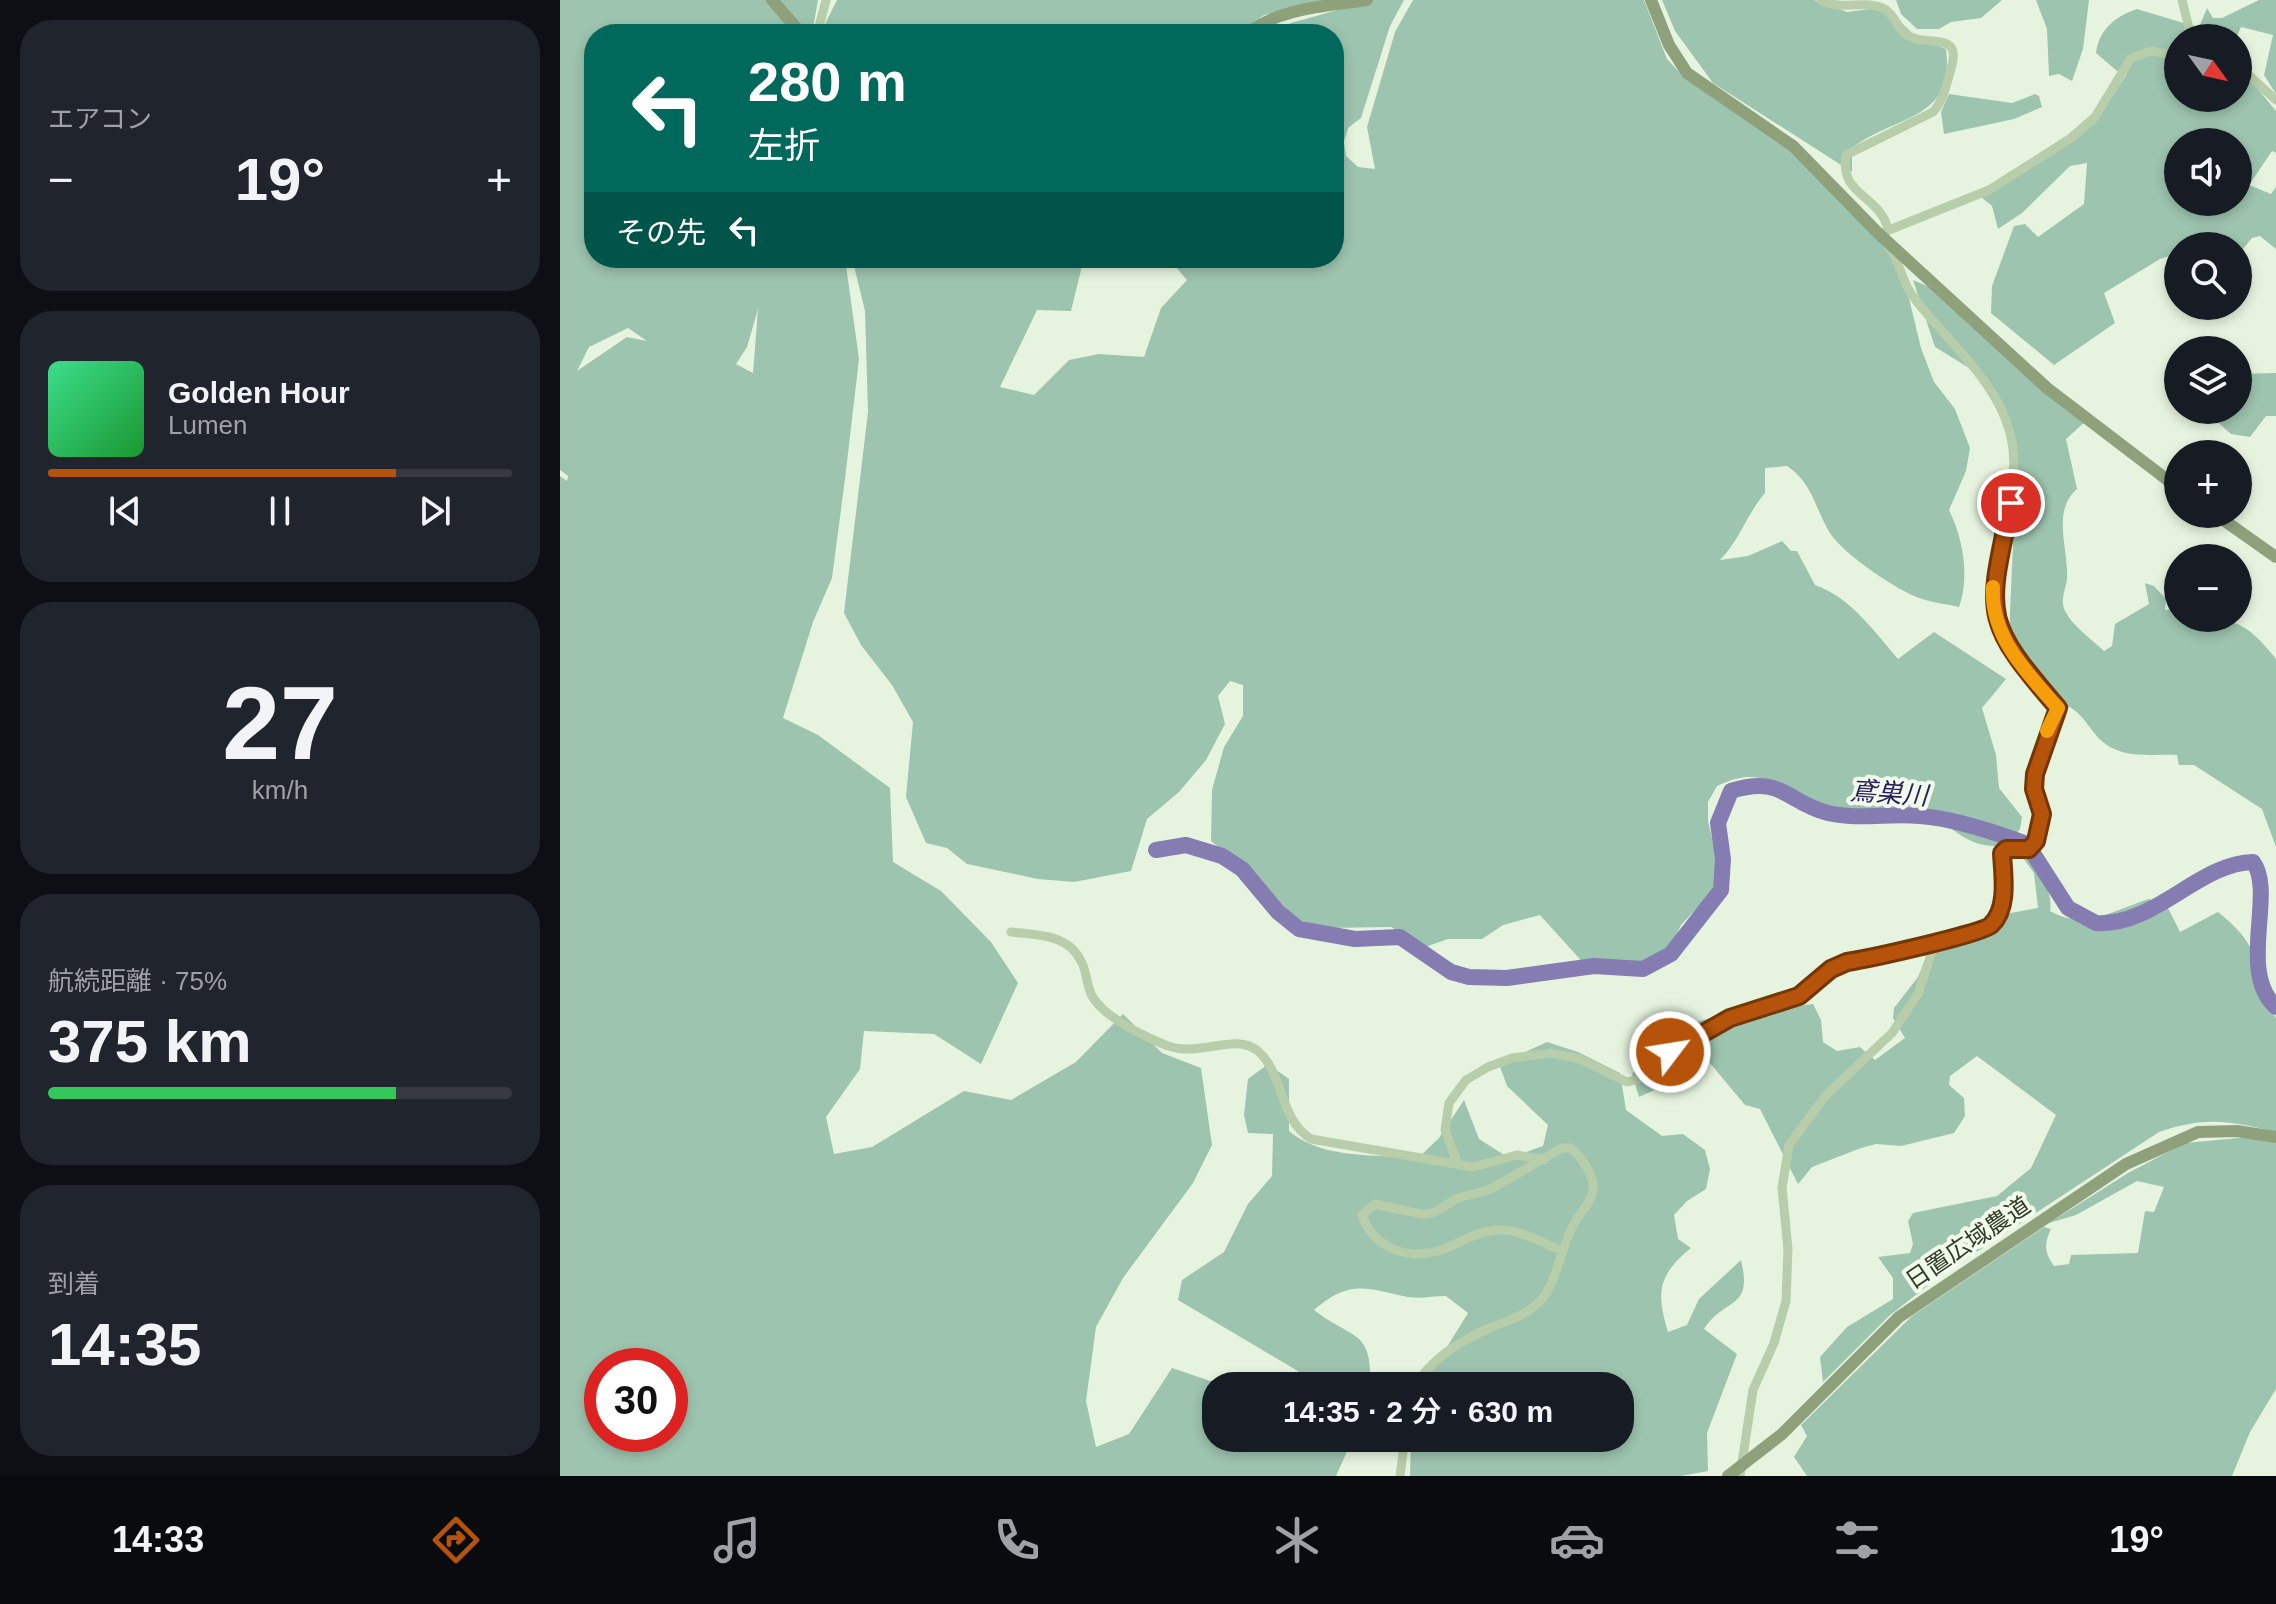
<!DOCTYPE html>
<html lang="ja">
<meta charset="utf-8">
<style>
body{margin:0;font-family:Arial,"Noto Sans JP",sans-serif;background:#20242c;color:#f1f3f6;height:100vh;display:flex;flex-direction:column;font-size:30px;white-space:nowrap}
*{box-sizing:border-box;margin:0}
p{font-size:26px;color:#9ea1a6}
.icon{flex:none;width:44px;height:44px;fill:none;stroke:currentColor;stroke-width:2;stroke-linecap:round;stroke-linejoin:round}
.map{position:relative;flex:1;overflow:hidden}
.drawer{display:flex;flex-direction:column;gap:20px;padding:20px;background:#0d0f14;width:560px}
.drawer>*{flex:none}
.top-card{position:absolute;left:24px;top:24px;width:760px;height:244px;border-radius:32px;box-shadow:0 4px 12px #0003;background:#00695c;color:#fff;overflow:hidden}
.needle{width:52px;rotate:123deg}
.tools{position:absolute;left:1604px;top:24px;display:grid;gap:16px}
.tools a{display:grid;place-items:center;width:88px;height:88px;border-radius:50%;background:#171b24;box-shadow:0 4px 12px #0003;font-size:40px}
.speed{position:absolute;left:24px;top:1348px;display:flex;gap:16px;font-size:40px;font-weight:700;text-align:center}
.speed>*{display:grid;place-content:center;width:104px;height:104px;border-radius:50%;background:#171b24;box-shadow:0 4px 12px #0003;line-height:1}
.speed .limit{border:12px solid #d22;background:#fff;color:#111}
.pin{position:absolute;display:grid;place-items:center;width:68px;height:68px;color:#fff;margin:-34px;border:4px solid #fff;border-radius:50%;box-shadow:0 2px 8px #0007}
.me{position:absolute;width:88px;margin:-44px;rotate:59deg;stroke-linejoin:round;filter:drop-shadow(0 0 6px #0008)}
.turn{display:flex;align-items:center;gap:28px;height:168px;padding:0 32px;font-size:36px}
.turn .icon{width:104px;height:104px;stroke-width:2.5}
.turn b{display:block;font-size:56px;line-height:68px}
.then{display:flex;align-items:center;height:76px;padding:0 32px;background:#0003;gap:16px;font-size:30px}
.big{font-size:60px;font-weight:600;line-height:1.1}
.drawer .widget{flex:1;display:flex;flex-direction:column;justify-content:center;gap:12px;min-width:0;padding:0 28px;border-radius:32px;background:#20242c}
.drawer .dial{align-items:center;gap:0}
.dial b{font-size:104px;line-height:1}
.song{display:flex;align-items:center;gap:24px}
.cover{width:96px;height:96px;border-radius:12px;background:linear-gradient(135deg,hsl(150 70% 55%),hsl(130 70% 35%))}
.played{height:8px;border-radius:4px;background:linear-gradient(90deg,#b45309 75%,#363941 75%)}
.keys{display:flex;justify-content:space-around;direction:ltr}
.heat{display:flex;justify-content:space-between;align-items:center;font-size:44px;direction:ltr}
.charge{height:12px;border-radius:6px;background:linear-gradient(90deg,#34c759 75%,#363941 0)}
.trip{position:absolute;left:642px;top:1372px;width:432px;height:80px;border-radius:32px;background:#171b24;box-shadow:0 4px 12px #0003;font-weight:600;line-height:80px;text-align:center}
.menu{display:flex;height:128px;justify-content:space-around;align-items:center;background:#090b0e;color:#9ea1a6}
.menu .icon{width:56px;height:56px}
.menu .current{color:#b45309}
.menu b{font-size:36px;color:#f1f3f6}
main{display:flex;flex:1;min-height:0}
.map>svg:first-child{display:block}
.green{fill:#9dc4af;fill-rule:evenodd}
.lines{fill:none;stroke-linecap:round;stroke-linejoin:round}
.river{stroke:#857cb2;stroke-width:16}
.street{stroke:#b8cdaa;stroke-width:9}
.secondary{stroke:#8ea17b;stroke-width:12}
.route-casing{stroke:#753606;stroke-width:20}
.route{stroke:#b45309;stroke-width:14}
.slow{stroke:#f59e0b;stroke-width:14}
.labels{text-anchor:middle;stroke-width:8;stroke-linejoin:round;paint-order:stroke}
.street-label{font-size:24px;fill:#333a29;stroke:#f1fbeb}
.water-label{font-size:26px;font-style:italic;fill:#291d5d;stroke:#f1fbeb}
</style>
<main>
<section class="drawer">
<div class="widget"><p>エアコン</p>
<div class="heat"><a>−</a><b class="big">19°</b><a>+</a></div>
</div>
<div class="widget">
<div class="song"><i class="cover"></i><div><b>Golden Hour</b><p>Lumen</p></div></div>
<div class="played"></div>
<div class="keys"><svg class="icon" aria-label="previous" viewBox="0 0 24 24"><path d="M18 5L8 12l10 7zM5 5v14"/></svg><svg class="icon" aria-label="pause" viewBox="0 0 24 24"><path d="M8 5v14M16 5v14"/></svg><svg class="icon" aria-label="next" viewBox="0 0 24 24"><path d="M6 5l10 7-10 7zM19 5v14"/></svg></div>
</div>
<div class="widget dial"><b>27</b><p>km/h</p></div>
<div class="widget"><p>航続距離 · 75%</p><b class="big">375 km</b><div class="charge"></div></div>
<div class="widget"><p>到着</p><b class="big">14:35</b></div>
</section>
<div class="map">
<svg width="1716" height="1476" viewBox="0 0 1716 1476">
<rect width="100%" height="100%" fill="#e6f4df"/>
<path class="green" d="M0,0H258L252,34H34V258H285L299,359L285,479L272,578L253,622L223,718L258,735L330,788L333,862L381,891L431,942L458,983L421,1064L374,1034L304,1031L300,1069L266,1117L274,1154L312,1147L404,1091L451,1100L516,1062L563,1014L602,1053L641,1068L652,1145L633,1183L563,1278L536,1327L526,1401L536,1447L569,1434L612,1368L665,1386H656V1438H682L710,1451L729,1438H793L776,1476H0V476L7,481L8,476L0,470ZM198,309L193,373L176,364L187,347ZM68,328L87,341L67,337L17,371L29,347ZM42,1366H110V1434H42Z
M277,0H778L704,15L677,34H260Z
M813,0H844L830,26L801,118L788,128L784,142L786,156L798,167L815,169L807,127L835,32L853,0H1084L1107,59L1126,79L1186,110L1337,249L1361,348L1374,382L1395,409L1410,448L1406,471L1389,510C1403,538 1410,577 1399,607C1387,604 1374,603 1362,599C1339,592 1283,554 1270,533C1255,509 1253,483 1227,466L1205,468V493C1187,514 1179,541 1160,560L1188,556L1222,541L1231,551H1237L1255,585C1290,597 1314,631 1338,659L1374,632L1446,679L1422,708L1436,755L1439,788L1462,817L1460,829L1448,845C1406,851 1397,827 1364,812C1336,800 1307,824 1279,819C1225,809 1219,756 1157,786L1148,802V821L1158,864L1154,890L1121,925L1111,946L1085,961L1046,974L1027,967L980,915L943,925L922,939H888L865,947L831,927L763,928L736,919L695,876L651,841L652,790L664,747L683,716V685L670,681L658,696L665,724L646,760L619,792L587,819L571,871L514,882L478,879L407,864L387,848L366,843L346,797L353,722L332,685L301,645L284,613L308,412L305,311L292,258H524L511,311L477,310L440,387L474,395L509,360L539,354L584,357L601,308L627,280L608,258H774V34H713L731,23Z
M1102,0H1254L1287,12L1318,8L1332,13L1354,35L1386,49C1395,121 1337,114 1292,148V172L1153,83L1115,31Z
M1336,0H1442L1421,18L1391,22L1379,29H1357L1341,14Z
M1476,0H1529L1523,49L1512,81L1499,74L1489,76L1487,29Z
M1699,0H1716V94L1704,75L1713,35L1681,27L1676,38H1659L1640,25L1647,8L1653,18H1662Z
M1577,9L1630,25L1653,38H1618V98H1678V65L1716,111V153L1712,151L1689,185L1711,194L1716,187V249L1700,236L1692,238L1678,255V246H1618V253L1600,259L1544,293L1555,323L1494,365L1431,313L1432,286L1454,226L1465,224L1478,237L1524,204L1527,163L1510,166L1462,213L1438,229L1432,206L1421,197L1534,124L1567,74L1557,71L1536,53C1539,29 1556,16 1577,9ZM1618,142H1678V202H1618Z
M1389,94L1452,103L1475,94L1479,96L1482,107L1454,119L1384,134L1381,112Z
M1353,280L1376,290L1526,421L1506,439L1517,489C1491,512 1509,549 1507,579C1506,587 1502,596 1503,604C1505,621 1532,639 1544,651L1552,646L1555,624L1589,604L1585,583L1594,586L1606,599L1605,610L1618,609V618C1669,618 1682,616 1716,659V847L1702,809L1634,765H1619L1617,755C1586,754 1556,760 1535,734C1526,723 1523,716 1510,707L1505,710L1468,666L1449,635L1453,545L1442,505L1458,455L1449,418L1422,376L1375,347Z
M1716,373V416H1706L1690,437L1671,434L1644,410H1678V374Z
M1469,855C1478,871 1494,892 1490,911C1524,931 1554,910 1589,899L1608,908L1620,932L1658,912C1684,933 1702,953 1695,989L1716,1018V1132C1669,1121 1646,1116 1599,1132L1380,1276L1329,1316L1263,1382L1260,1357L1287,1327L1333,1299V1278L1318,1257L1350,1253L1353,1244L1348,1221L1353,1213L1437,1196L1471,1168L1496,1115L1417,1056L1390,1076L1389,1085L1404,1098L1405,1116L1394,1133L1341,1146L1316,1144L1301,1148L1252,1167L1238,1184L1200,1109L1185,1105L1134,1044L1119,1048L1108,1084L1079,1097L1072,1074L1109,1029L1216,1001L1238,1006L1253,1004L1261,1020L1263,1042L1277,1051L1300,1047L1315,1060L1345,1038L1333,1018L1334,1008L1358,977L1370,948L1402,940L1429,917L1478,908L1474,873L1463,858Z
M987,1042L1018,1052L1060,1073L1066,1110L1102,1136L1123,1134L1145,1150L1150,1169L1146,1189L1127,1201L1114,1215L1118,1239L1131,1248C1098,1275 1096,1292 1108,1332L1127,1325L1139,1299L1181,1260C1193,1311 1166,1296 1144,1329L1177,1354L1147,1433L1148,1471L1121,1476H850L851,1438H1060V1386H863L908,1313L886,1296C874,1296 860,1299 848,1297C806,1288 790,1279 754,1310C792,1340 813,1328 810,1386H763L618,1300L622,1280L664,1252L688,1204L712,1176L713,1134L688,1133L684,1115L688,1079L708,1064L729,1079V1131C763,1160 814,1153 857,1159L879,1138L904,1100L919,1139L949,1158L983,1146L988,1125L947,1086L939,1064Z
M1689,1137L1716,1142V1389L1690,1432L1672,1476H1247L1234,1457L1247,1436L1241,1425L1352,1316L1484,1227L1491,1229C1484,1244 1484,1252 1494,1266L1509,1264L1511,1255L1578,1253L1585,1211L1594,1212L1604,1187L1577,1181L1516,1215L1489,1223L1568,1173L1625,1143Z"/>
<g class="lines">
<path class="river" d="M596,850L626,845L662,856L682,869L718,912L739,929L795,939L840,937L891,972L909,977L947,978L1034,966L1083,969L1111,954L1161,890L1163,859L1158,823L1171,791C1223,775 1226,802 1268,813C1298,820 1330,813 1360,816C1391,818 1437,833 1467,844L1508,908L1536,923C1594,927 1639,863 1693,862C1716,892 1677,972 1716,1007"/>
<path class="street" d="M1261,0C1281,10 1296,2 1316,6C1334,9 1334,25 1346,34C1366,50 1405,27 1390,72C1386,87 1383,101 1373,112L1286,155C1279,196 1319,194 1328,229
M1622,0L1629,28L1646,38
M257,34L266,0
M1678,65L1716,100
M1319,234L1429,190L1511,138L1535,117L1571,58L1591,51L1618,56
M451,932C477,935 508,934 521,961C527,971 526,985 532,996C544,1017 582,1035 603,1044C637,1060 674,1031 698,1051C724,1074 719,1119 751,1139L913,1167L957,1155L984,1160
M898,1165L885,1130L889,1103L906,1080L928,1067L952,1058L991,1053L1020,1059L1067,1082L1083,1078L1103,1056L1121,1044L1170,1018L1239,996L1271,969L1423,930C1449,914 1443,880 1442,853L1446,849H1469C1489,823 1475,811 1474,784C1474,775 1491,716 1498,708C1475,681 1446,654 1436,619C1419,560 1467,500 1450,433C1436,378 1384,339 1352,295C1341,279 1339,260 1328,246
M855,1386C872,1358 901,1340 932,1327C947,1321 963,1316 976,1305C999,1284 999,1248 1015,1222C1020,1213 1032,1201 1033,1190C1035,1176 1021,1157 1011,1148H1002L929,1190L898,1198L873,1213L861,1214L815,1204L802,1215C814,1250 850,1261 884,1249C902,1242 917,1231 937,1230C957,1228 983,1243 1002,1251
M840,1476L845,1438
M1180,1476L1193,1390L1214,1343L1226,1301L1228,1249L1222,1188L1229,1145L1266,1095L1332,1033L1358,994L1376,940"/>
<path class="secondary" d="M212,0L242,34
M1091,0L1109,45L1127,73L1233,146L1318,233L1487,388L1618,488
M687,34C718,8 768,6 807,0
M1655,514L1716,557
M1168,1476L1222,1434L1339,1317L1566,1164L1638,1132L1677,1131L1716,1137"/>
</g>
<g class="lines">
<g class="route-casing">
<path id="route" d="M1110,1052L1170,1018L1239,996L1271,969L1287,962C1307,959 1422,934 1431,925C1449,908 1443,875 1442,853L1446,849H1469L1476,841L1482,814L1474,789L1475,774L1498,708C1421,619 1427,615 1451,503"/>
</g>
<use href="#route" class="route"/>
<path class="slow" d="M1433,587C1430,637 1468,674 1498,708L1487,731"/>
</g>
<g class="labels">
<g class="street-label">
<text transform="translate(1408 1243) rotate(-34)" y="8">日置広域農道</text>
</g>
<g class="water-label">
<text transform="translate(1329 793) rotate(4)" y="9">鳶巣川</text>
</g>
</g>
</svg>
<div class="tools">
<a><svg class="needle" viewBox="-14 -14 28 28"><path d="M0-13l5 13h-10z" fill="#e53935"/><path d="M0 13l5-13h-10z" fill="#9ea1a6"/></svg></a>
<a><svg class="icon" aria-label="sound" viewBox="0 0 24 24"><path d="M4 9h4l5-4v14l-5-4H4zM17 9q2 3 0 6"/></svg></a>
<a><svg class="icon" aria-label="search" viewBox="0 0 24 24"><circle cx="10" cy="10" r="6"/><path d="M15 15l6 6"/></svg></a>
<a><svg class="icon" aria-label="layers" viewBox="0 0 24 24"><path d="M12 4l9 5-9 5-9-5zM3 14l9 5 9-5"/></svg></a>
<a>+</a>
<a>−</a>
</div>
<div class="speed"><div class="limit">30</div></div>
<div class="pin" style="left:1451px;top:503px;background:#d93025"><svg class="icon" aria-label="arrive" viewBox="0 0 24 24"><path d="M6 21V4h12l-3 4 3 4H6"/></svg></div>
<svg class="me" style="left:1110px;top:1052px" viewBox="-20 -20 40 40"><circle r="17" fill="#b45309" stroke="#fff" stroke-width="3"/><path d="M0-11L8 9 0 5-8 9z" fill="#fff"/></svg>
<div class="trip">14:35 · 2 分 · 630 m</div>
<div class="top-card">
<div class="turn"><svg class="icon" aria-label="left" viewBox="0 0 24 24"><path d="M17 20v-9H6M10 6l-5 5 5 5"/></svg><div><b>280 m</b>左折</div></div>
<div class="then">その先<svg class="icon" aria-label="left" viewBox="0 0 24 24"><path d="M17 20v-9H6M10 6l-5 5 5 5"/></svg></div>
</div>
</div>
</main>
<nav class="menu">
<b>14:33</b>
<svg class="icon current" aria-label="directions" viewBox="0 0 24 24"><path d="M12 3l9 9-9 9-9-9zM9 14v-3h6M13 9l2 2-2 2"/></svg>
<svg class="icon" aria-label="music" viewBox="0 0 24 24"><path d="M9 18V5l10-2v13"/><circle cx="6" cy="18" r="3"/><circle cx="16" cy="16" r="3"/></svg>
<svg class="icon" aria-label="phone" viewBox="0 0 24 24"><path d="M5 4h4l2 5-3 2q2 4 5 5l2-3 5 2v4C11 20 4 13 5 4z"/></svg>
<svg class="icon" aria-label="climate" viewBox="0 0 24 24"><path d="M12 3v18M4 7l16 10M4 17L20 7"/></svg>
<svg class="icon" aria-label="car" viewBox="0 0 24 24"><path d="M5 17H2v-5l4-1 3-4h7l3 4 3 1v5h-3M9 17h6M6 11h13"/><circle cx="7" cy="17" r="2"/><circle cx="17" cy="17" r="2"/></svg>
<svg class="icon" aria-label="filters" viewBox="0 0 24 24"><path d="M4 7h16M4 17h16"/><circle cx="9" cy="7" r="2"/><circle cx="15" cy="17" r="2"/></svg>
<b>19°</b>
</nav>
